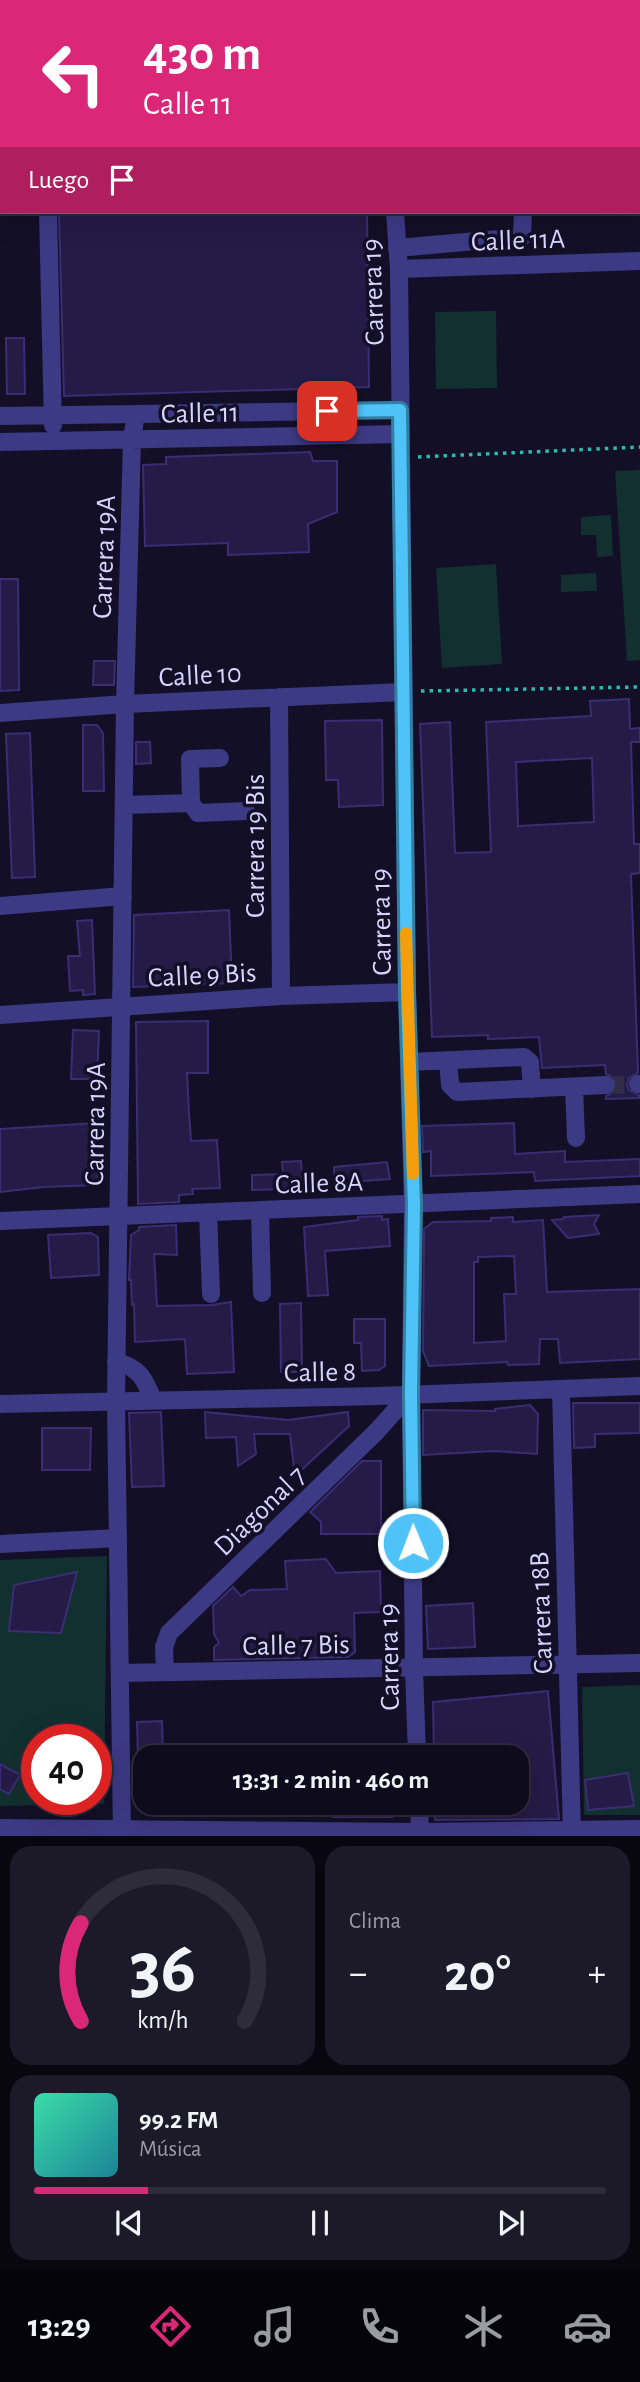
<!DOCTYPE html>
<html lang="es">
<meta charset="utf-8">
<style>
body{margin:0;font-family:"Alegreya Sans",sans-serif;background:#1c1929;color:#f1f3f6;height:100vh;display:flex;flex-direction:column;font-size:26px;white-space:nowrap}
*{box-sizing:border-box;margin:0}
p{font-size:23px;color:#9b9ba3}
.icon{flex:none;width:38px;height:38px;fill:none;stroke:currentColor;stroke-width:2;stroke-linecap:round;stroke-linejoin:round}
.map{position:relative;height:1836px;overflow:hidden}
.sheet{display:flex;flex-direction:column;gap:10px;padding:10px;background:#08060f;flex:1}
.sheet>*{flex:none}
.top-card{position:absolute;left:0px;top:0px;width:640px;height:214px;box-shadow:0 7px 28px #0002,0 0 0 2px #2e2b3b;background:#db2777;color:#fff;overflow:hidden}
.speed{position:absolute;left:21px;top:1724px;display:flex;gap:14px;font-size:35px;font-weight:700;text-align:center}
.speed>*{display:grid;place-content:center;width:91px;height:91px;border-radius:50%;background:#0e0b1c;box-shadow:0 7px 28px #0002,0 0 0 2px #2e2b3b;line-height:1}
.speed .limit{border:10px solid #d22;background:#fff;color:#111}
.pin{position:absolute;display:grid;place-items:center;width:60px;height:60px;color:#fff;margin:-30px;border-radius:14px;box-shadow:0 4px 10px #0006}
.me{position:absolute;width:77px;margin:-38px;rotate:359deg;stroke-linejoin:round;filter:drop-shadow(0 0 5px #0008)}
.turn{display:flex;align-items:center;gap:24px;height:147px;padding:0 28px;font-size:32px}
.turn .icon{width:91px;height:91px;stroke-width:2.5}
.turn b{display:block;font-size:49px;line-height:60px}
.then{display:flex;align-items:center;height:66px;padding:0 28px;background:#0003;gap:14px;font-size:26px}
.big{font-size:52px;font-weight:700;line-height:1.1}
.sheet .widget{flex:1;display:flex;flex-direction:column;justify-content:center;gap:10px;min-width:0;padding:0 24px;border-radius:21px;background:#1c1929}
.sheet .dial{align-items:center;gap:0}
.dial svg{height:182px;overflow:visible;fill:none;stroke:#2e2b3b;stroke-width:7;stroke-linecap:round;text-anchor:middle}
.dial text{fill:#f1f3f6;stroke:none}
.song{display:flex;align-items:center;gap:21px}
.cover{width:84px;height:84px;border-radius:10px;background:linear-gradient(135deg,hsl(160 70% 55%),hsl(190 70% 35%))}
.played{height:7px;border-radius:4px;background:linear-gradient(90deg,#db2777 20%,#2e2b3b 20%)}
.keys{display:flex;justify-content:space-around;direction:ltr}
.heat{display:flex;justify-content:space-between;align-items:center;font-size:38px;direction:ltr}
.sheet .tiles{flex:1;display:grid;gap:10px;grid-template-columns:1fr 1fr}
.widget:last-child{grid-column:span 2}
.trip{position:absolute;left:133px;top:1745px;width:396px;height:70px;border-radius:21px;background:#0e0b1c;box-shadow:0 7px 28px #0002,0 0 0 2px #2e2b3b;font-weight:700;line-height:70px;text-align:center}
.tabs{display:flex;height:112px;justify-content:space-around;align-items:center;background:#06040b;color:#9b9ba3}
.tabs .icon{width:49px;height:49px}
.tabs .on{color:#db2777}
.tabs b{font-size:32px;color:#f1f3f6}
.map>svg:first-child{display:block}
.green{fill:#12302f;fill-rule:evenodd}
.building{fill:#241b47;stroke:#3b2d73;stroke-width:2;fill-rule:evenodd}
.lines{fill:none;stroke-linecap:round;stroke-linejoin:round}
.minor-tunnel{stroke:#312d47;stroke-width:18;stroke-dasharray:18 9;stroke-linecap:butt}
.path{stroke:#2fb8b0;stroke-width:3.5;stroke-dasharray:3.5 5;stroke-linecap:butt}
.minor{stroke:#3d3a85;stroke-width:18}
.route-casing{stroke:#337fa1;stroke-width:18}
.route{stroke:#4fc3f7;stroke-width:12}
.slow{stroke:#f59e0b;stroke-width:12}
.labels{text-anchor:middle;stroke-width:7;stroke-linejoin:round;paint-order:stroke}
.street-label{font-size:28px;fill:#d9d4ff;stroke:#130f26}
</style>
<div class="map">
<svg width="640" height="1836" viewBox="0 0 640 1836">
<rect width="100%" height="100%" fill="#130f26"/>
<path class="green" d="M496,311L497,388L436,389L435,312Z
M640,470V660L627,661L615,471Z
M611,515L613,556L597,557L596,535H581V517Z
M496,564L502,664L442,668L436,568Z
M596,573L597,591L561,592V575Z
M107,1556L104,1804L0,1806V1560ZM37,1740H96V1799H37Z
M640,1685V1815H584L582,1687Z"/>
<path class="building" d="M59,212H367L369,387L64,396Z
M6,338H24L25,394H7Z
M310,452L313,461H337V512L308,524L309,552L228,555V543L145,546L143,465L166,464V457Z
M0,579H18L19,690L0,691Z
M94,661H115L114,685H93Z
M629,699L630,729L640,728V742H631L634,844H640V873L631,874L638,1073L629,1078L627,1085L629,1090L639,1095V1098L606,1099V1096L616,1091L617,1085L615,1078L606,1074L605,1065L542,1068L539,1037L488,1039V1035L432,1037L420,724L450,722L455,853L491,852L486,722L591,716L590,701ZM592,758L594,822L518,826L516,762Z
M382,720L383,805L339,807L338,780H326L325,721Z
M83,725H97L103,733L104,791H83Z
M30,733L35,877L12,878L6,734Z
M136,742H150L151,763L136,764Z
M229,910L232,983L133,987L134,915Z
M92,920L95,994L83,995V990L70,991L68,956H80L77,921Z
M208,1021V1073H187L189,1113L191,1141L217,1140L220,1188L192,1189L193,1194L179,1195V1202L138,1204L136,1022Z
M73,1030L99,1031L97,1079H71Z
M96,1123L98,1185L44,1187L0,1192V1129Z
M514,1123L515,1154L565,1151V1162L640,1159V1176L535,1181L534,1172L431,1176V1151L423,1152L422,1126Z
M301,1161L303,1188L252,1190V1175L283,1174L282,1162Z
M387,1162L390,1179L334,1183V1167Z
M599,1215L594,1224L599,1234L568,1238L552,1220L563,1219L564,1217Z
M382,1216V1220L388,1219L390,1246L325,1251L328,1295L308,1296L304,1227L358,1220V1217Z
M513,1217V1222L543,1220L547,1292L640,1289V1359L560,1363L558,1339H540L539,1364L508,1365L507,1362L429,1366L423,1351L424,1229L433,1222L491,1221V1218ZM514,1256L516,1294H504L506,1341L474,1343V1262H478V1257Z
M176,1225L177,1255L154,1254L157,1306L212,1305L231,1302L234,1372L187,1374L185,1339L135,1342L134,1304L132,1305L131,1280H129L131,1235L139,1230V1227Z
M91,1233L98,1237L99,1275L51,1278L48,1235Z
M301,1303L302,1372H281L280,1304Z
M354,1319H385V1366L379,1370L362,1371L361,1343H354Z
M573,1403H640V1433L595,1434V1447L574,1448Z
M530,1405L538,1414L537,1454L494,1451L423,1455V1410L495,1411V1409Z
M161,1412L164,1486L132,1487L129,1413Z
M205,1412L288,1420L348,1412L349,1426L295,1476L290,1434H254L256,1454L238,1466L236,1437L206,1438Z
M42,1428H91L90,1470H42Z
M362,1461H381V1534H321V1522L310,1512Z
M326,1559L336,1573L380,1571L381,1612L354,1613L355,1652L348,1657L214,1660V1647L219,1643L214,1634L213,1606L233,1587L241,1596L250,1590L287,1589L285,1561Z
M77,1572L61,1633L9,1631L14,1585Z
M473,1603L475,1647L428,1649L426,1606Z
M548,1691L559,1819L435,1820V1802H516V1757H434L433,1702Z
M162,1721L163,1757H138L137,1722Z
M0,1764L20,1775L9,1794L0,1789Z
M628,1773L634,1806L588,1810L585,1780Z
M333,1802H392V1817H333Z"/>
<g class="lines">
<path class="minor-tunnel" d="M606,1085L638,1084"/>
<path class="path" d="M418,457L640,447
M421,691L640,687"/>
<path class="minor" d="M167,0V2
M388,0V2
M639,137H640
M0,149H2
M48,212L53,425
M395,212L399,269L407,992L413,1205L411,1393L414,1668L417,1757
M397,248L522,237L523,212
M399,269L640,261
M0,416L400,410
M0,442L400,434
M279,697L281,996
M0,713L125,704L403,692
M191,803L198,813L246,811
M124,805L191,803L190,759L220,758
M0,906L123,896
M0,1015L281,996L407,992
M448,1060L450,1085L457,1092L606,1085
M409,1062L524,1057L530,1062L532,1089
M638,1084H640
M574,1087L576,1138
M260,1210L262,1293
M208,1212L211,1294
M0,1221L640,1194
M116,1362C139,1367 145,1379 153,1400
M561,1389L572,1836
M0,1404L378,1396L640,1386
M0,1544L118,1538
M165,1672L164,1647L169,1633L376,1432L411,1393
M120,1673L640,1663
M419,1802L420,1836
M0,1828L420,1832L640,1829
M122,1836L116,1401L125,704L132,439L136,414"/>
</g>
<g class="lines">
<g class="route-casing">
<path id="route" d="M327,411L400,410L407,992L414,1205L411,1393L413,1543"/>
</g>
<use href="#route" class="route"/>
<path class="slow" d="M406,933L413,1174"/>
</g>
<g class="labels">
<g class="street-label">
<text transform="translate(518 239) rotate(-2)" y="10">Calle 11A</text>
<text transform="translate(372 292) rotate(-92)" y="10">Carrera 19</text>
<text transform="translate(200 412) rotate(-1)" y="10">Calle 11</text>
<text transform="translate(103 557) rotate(-88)" y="10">Carrera 19A</text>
<text transform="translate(200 674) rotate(-3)" y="10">Calle 10</text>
<text transform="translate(254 846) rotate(-90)" y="10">Carrera 19 Bis</text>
<text transform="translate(380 922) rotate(-91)" y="10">Carrera 19</text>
<text transform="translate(202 974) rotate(-3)" y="10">Calle 9 Bis</text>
<text transform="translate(94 1124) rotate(-89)" y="10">Carrera 19A</text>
<text transform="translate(319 1182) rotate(-2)" y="10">Calle 8A</text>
<text transform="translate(320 1371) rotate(-1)" y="10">Calle 8</text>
<text transform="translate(259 1510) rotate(-44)" y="10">Diagonal 7</text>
<text transform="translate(540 1613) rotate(-92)" y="10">Carrera 18B</text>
<text transform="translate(296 1644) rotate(-1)" y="10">Calle 7 Bis</text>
<text transform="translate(388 1657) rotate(-91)" y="10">Carrera 19</text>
</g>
</g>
</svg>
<div class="speed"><div class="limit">40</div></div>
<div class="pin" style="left:327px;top:411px;background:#d93025"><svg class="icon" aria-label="arrive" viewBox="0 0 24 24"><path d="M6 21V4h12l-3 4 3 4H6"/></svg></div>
<svg class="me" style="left:413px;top:1543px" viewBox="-20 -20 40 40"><circle r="17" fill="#4fc3f7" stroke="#fff" stroke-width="3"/><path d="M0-11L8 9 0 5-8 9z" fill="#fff"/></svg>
<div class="trip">13:31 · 2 min · 460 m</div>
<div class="top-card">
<div class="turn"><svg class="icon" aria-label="left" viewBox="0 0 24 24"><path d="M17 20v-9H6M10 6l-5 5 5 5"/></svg><div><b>430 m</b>Calle 11</div></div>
<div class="then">Luego<svg class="icon" aria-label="arrive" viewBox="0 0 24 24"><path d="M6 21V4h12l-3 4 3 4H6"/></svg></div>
</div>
</div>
<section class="sheet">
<div class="tiles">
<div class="widget dial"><svg viewBox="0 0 100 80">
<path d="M14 69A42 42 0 1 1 86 69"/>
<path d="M14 69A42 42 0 0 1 14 26" stroke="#db2777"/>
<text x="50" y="56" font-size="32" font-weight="700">36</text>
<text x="50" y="72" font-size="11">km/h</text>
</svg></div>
<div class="widget"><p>Clima</p>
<div class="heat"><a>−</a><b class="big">20°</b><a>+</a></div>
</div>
<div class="widget">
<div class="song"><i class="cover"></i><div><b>99.2 FM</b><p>Música</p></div></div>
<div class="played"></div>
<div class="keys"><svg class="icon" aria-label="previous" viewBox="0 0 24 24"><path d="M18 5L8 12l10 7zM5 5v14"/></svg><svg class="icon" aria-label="pause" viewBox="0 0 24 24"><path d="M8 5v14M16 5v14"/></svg><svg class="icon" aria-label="next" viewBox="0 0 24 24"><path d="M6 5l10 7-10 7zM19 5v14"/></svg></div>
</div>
</div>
</section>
<nav class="tabs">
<b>13:29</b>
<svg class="icon on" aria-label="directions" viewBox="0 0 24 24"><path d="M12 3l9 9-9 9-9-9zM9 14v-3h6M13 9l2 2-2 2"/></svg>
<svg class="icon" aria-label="music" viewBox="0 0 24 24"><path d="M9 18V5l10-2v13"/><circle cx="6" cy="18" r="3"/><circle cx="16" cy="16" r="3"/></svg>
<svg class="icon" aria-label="phone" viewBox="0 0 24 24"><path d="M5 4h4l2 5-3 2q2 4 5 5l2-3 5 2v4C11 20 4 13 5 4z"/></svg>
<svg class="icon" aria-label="climate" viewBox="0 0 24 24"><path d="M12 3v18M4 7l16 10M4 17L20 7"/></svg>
<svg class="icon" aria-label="car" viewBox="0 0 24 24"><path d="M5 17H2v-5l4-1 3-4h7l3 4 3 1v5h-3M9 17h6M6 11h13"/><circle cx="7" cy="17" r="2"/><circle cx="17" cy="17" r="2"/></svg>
</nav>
